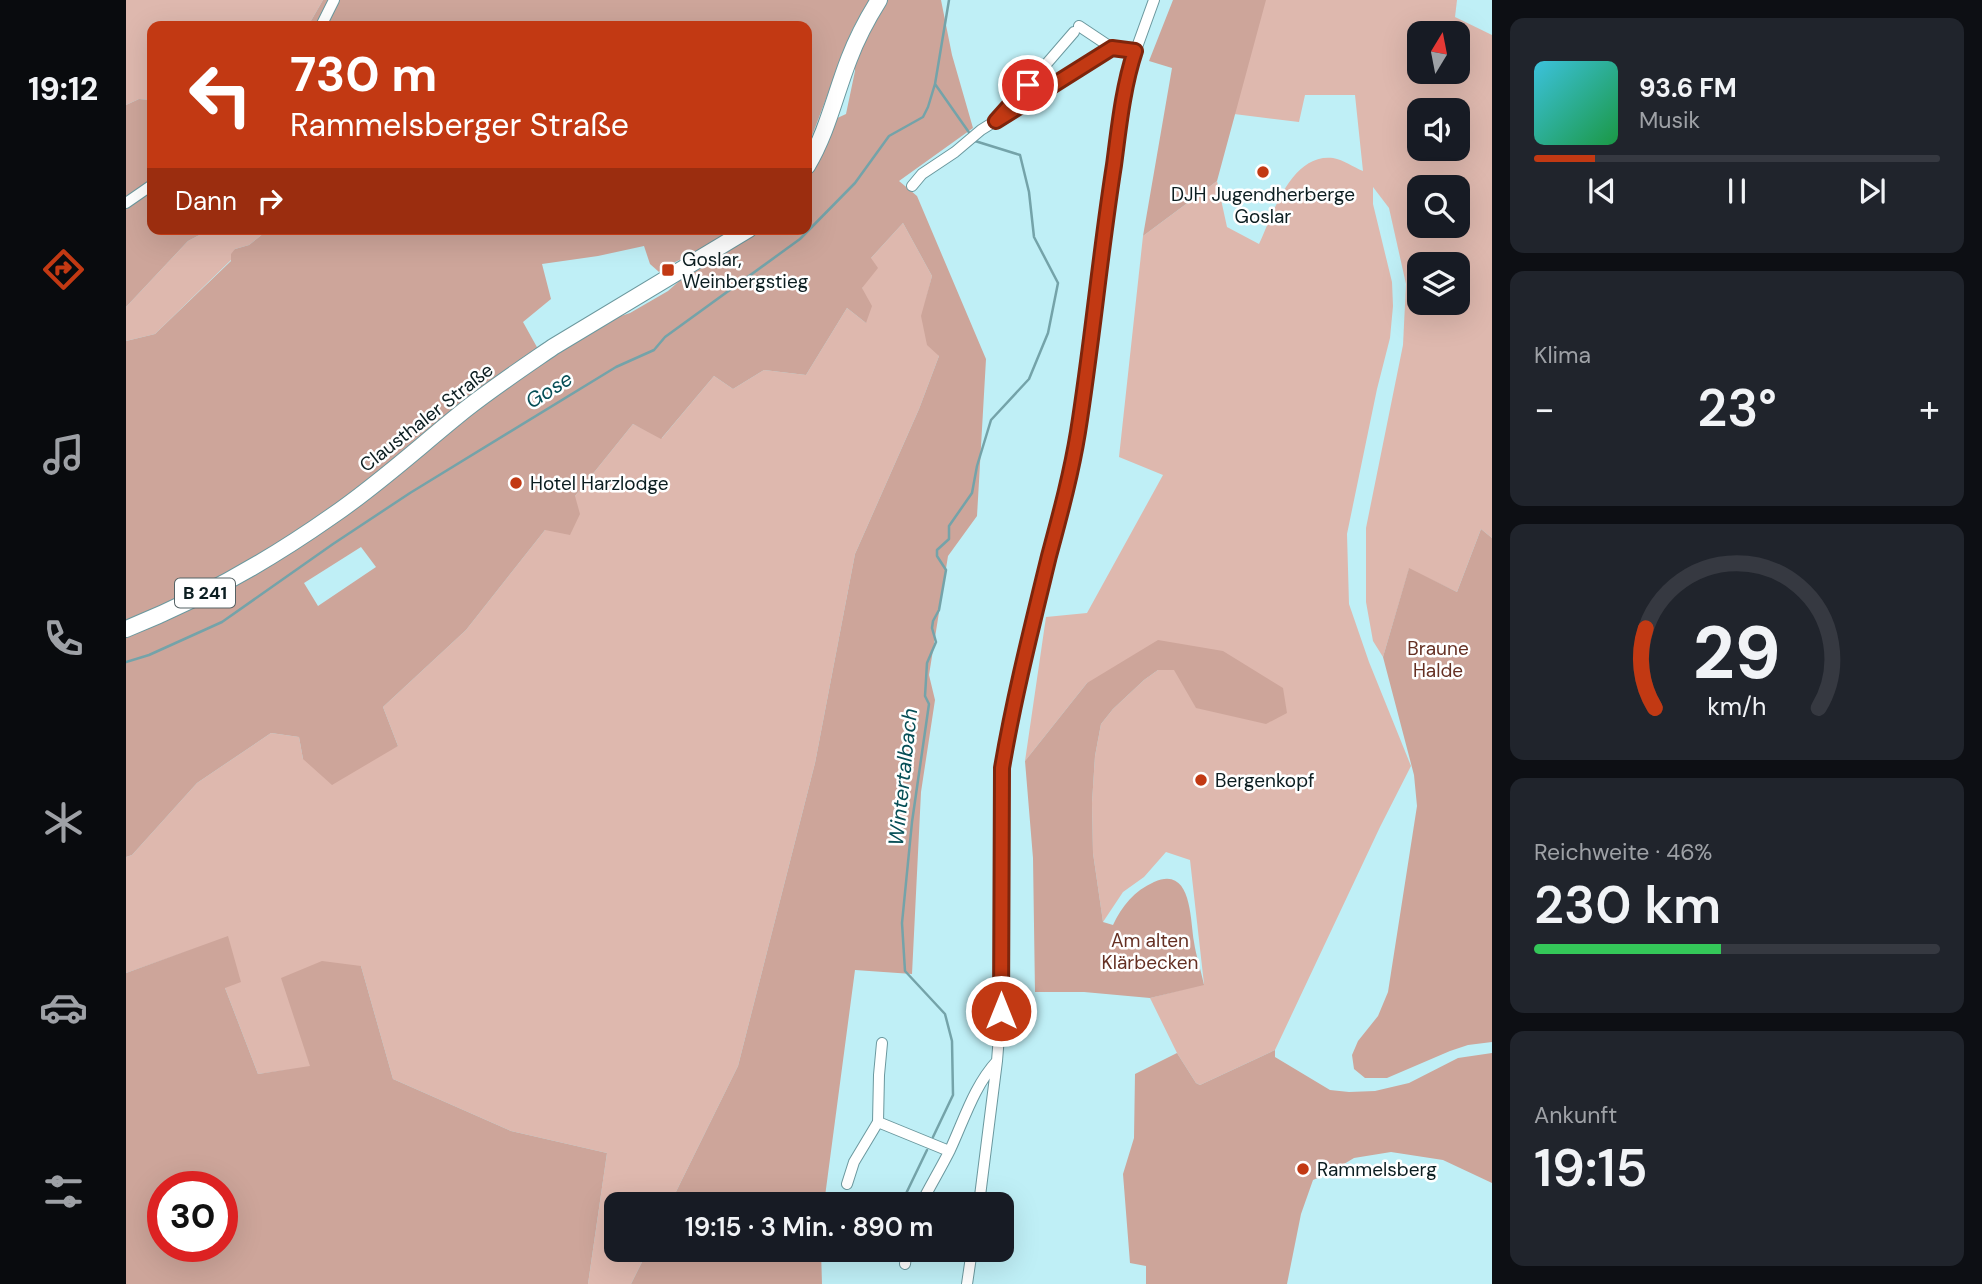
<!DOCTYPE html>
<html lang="de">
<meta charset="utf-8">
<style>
body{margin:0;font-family:"DM Sans",sans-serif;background:#20242c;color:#f1f3f6;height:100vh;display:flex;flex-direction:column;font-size:26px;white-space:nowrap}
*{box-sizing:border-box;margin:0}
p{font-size:23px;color:#9ea1a6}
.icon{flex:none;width:38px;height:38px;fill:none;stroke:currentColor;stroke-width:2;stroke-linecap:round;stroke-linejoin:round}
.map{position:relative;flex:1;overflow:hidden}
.sheet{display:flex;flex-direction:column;gap:18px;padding:18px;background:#0d0f14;width:490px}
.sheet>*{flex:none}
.guide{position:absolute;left:21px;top:21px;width:665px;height:214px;border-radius:14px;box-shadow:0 7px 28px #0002;background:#c23913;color:#fff;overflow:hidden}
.needle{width:46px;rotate:10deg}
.controls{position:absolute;left:1281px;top:21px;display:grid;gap:14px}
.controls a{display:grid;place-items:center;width:63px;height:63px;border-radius:14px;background:#171b24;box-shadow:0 7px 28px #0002;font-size:35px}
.speed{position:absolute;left:21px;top:1171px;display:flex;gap:14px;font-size:35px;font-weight:700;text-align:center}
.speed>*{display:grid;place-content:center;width:91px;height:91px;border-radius:50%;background:#171b24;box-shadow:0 7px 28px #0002;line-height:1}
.speed .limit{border:10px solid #d22;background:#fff;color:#111}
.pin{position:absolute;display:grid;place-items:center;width:60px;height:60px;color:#fff;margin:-30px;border:4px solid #fff;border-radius:50%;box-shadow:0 2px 7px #0007}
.me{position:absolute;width:77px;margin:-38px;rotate:0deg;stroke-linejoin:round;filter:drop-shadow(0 0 5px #0008)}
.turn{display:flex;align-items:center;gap:24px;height:147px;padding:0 28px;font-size:32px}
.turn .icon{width:91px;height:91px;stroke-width:2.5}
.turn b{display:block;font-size:49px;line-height:60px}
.then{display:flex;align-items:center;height:66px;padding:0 28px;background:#0003;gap:14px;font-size:26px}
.big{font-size:52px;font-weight:600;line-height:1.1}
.sheet .tile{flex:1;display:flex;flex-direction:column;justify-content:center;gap:10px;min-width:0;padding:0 24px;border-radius:14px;background:#20242c}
.sheet .dial{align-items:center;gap:0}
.dial svg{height:182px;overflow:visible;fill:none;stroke:#363941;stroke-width:7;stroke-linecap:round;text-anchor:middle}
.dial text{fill:#f1f3f6;stroke:none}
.song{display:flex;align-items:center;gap:21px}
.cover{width:84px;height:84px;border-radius:10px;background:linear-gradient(135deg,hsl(190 70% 55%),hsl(140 70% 35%))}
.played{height:7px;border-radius:4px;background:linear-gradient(90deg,#c23913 15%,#363941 15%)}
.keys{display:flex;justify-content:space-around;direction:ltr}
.heat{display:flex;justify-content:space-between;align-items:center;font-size:38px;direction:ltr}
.charge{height:10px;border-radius:5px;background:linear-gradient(90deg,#34c759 46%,#363941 0)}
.trip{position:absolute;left:478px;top:1192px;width:410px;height:70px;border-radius:14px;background:#171b24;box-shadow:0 7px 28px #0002;font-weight:600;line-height:70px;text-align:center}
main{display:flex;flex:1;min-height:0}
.tabs{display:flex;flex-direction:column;width:126px;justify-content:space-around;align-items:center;background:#090b0e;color:#9ea1a6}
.tabs .icon{width:49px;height:49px}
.tabs .active{color:#c23913}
.tabs b{font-size:32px;color:#f1f3f6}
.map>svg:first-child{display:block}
.green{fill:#deb8ae;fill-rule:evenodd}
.forest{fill:#cda59a;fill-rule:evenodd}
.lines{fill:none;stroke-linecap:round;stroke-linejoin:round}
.stream{stroke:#74a3a9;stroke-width:2.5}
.street-casing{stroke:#6b989e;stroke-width:12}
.primary-casing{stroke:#6b989e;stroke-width:18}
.street{stroke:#fff;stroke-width:10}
.primary{stroke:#fff;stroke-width:16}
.route-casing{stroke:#7e250c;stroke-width:18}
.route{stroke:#c23913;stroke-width:12}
.poi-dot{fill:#c23913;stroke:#fff;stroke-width:2.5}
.labels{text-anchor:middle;stroke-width:5;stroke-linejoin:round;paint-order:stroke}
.shield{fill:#fff;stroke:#556264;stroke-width:2}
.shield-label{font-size:18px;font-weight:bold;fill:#0c1e21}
.poi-label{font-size:19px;fill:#0c1e21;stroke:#fff;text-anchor:start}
.street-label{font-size:19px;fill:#0c1e21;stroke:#fff}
.park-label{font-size:19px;fill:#653023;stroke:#fff}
.water-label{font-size:21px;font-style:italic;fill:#064e56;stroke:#fff}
</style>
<main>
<nav class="tabs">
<b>19:12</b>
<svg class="icon active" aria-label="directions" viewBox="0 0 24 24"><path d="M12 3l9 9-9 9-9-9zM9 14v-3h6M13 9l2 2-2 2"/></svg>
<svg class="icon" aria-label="music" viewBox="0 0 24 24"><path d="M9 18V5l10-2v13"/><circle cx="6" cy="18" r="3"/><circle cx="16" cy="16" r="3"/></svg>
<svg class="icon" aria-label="phone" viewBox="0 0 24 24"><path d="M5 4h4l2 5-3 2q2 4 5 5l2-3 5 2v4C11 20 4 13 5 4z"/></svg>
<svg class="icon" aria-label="climate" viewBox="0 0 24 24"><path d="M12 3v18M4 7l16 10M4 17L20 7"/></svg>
<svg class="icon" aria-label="car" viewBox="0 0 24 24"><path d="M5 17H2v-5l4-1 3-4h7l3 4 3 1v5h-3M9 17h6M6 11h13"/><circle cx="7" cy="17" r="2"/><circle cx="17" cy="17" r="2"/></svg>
<svg class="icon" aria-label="filters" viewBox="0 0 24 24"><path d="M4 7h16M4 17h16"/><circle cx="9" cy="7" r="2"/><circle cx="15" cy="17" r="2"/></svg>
</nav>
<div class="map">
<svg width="1366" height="1284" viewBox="0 0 1366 1284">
<rect width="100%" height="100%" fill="#bfeff6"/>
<path class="green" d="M0,0H197L182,26H26V100L13,99L0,105Z
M1139,0H1331L1329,17L1366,35V538L1355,529L1331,592L1283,569L1257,657L1247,641L1240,602V528L1277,345L1280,284L1263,208L1247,187V204L1266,282L1267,306L1264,338L1251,389L1221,534L1223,604L1243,662L1285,766L1254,827L1149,1050L1074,1085L1070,1083L1051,1053L1024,998L1078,984L1064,860L1040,852L1018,877L997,892L977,922L967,853L966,803L969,756L975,724L987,709L1018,680L1032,670H1048L1097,651L961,683L899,761L920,617L961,613L1037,475L993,457L1017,236L1091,181L1101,227L1133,244C1147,214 1165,153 1207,158C1218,160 1227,167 1237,171L1229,95H1179L1173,122L1108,114ZM1293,33H1332V72H1293ZM1293,110H1332V149H1293ZM1293,187H1332V226H1293ZM1293,264H1332V303H1293Z
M777,223L806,276L796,316L813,356L793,409L729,554L689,763L612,1066L544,1204H490V1250H522L505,1284H462L481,1153L385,1131L267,1079L235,966L184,1067L132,1074L99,988L102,937L0,973V857L6,855L71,783L145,733L173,737L177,759L272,746L257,707L340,630L419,530L449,496L507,424L536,438L588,376L607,389L638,370L680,375L721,308L740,323L736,288L745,258Z
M85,229H143L123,245L109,249L105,260L29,334L0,341V307L62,241Z"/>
<path class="forest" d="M197,0H743L726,30L681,149V26H182Z
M761,0H815L826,55L847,128L773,181L791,196L860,359L851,516L822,556L803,675L809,700L795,792L786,974L729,970L698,1204H544L612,1066L689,763L729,554L793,409L813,356L801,345L795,316L806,276L777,223L745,258L752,268L736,288L746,306L740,323L721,308L680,375L638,370L607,389L588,376L535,439L507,424L449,496L454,514L444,535L419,530L340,630L257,707L272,746L206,785L177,759L173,737L145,733L71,783L6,855L0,857V635L88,594L401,372L483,320L504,313L542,291L560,275L632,229H681V178L691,159L707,120L720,114L729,71V62L739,36ZM235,547L250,567L192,606L178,583Z
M1047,0H1140L1091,181L1017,236L1046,68L1023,61Z
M13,99L26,100V229H85L62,241L0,307V105Z
M143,229H608L574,250L541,266L533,272L524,264L518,246L472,256L416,264L425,299L397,322L412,349L204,511L85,584L0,622V341L29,334L105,261V254L109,249L123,245Z
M1355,529L1366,538V1042L1342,1045L1324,1051L1261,1078H1239L1228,1069L1226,1055L1232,1041L1252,1016L1262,992L1291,806L1288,775L1257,657L1283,568L1331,592Z
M1032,640L1097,651L1157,688L1161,713L1140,724L1070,708L1048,670H1032L1018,680L987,709L975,724L969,756L966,803L967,853L977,922L987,925C996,906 1008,891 1028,882C1066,865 1064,919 1068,942C1070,956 1075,970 1078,985L1024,998L958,992H909L907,858L899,761L961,683Z
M102,936L115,982L99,988L132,1074L184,1066L155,978L196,961L235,966L267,1079L385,1131L481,1153L462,1284H0V973ZM37,1186H96V1246H37Z
M1149,1050V1057L1204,1090L1223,1092L1249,1091L1283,1083L1332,1058L1366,1053V1183L1317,1160L1265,1152L1228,1158L1203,1173L1187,1180L1175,1214L1161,1284H1020V1266L1004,1263L997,1174L1008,1138L1009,1074L1051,1053L1070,1083L1074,1085Z
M522,1250H695L696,1284H505Z"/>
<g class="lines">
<path class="stream" d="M0,662L23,655L96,622L207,544L284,493L490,367L528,350L539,337L674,239L729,183L763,136L797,117L802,107L809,84
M807,1137L827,1095L826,1041L819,1014L779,971L776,923L786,822L803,704L799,696L801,663L810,642L806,628L807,621L813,610L820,570L811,556V550L823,539V526L846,493L851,466L865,420L903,379L922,333L932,283L908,237L903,192L894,155L849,141L809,84L823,0
M775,1204L801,1150"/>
<g class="street-casing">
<path id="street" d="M195,26L208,0
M953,26L986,48
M878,113L948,32
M786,186L796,174L829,152L855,130L986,48L1009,51
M0,203L26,185
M756,1043L753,1075L752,1122L823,1151
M721,1184L728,1162L752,1122
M795,1204C804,1186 815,1168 824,1150C838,1120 848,1086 871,1061
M853,1204L871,1061L875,1011L876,768L882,734L904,633L940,495L952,432L983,194L1002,72L1028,0
M779,1264L781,1250
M841,1284L846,1250"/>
</g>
<g class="primary-casing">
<path id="primary" d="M681,166C701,133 709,95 723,59C731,38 741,19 753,0
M0,629C73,600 142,561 206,516C253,484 295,445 340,409C368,387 398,367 427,347L623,229"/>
</g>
<use href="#street" class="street"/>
<use href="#primary" class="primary"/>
</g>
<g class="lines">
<g class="route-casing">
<path id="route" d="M875,1011L876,768C888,697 906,626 923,556C934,515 945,475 952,432C966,344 974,254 988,165C993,127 997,87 1009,51L986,48L870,121L902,85"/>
</g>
<use href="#route" class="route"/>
</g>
<g class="poi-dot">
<circle cx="1137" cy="172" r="7"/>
<rect x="535" y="263" width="14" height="14" rx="3.5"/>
<circle cx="390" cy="483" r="7"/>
<circle cx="1075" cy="780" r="7"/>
<circle cx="1177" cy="1169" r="7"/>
</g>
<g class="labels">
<rect class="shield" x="49" y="578.5" width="60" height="29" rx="5"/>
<g class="shield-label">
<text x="79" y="599">B 241</text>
</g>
<g class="poi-label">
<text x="1137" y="201" text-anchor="middle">DJH Jugendherberge<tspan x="1137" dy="22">Goslar</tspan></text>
<text x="556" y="266">Goslar,<tspan x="556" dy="22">Weinbergstieg</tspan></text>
<text x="404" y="490">Hotel Harzlodge</text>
<text x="1089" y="787">Bergenkopf</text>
<text x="1191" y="1176">Rammelsberg</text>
</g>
<g class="street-label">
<text transform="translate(300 417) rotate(-38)" y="7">Clausthaler Straße</text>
</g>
<g class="park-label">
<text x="1312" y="655">Braune<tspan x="1312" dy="22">Halde</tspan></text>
<text x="1024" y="947">Am alten<tspan x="1024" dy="22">Klärbecken</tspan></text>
</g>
<g class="water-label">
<text transform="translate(423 390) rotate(-32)" y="7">Gose</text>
<text transform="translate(777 777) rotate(-84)" y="7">Wintertalbach</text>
</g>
</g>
</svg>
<div class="controls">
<a><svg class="needle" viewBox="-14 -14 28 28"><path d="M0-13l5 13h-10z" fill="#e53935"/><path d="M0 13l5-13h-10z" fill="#9ea1a6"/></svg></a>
<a><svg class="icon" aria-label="sound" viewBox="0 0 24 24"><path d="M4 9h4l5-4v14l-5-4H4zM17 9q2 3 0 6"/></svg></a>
<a><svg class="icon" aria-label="search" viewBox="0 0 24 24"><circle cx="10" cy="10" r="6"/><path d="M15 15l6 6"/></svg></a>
<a><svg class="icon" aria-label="layers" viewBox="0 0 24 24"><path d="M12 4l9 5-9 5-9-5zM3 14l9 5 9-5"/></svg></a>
</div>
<div class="speed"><div class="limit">30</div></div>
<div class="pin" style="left:902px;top:85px;background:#d93025"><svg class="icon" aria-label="arrive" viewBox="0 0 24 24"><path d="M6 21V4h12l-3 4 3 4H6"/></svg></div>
<svg class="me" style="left:875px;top:1011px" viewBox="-20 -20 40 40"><circle r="17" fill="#c23913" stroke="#fff" stroke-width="3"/><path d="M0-11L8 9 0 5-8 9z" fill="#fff"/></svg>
<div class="trip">19:15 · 3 Min. · 890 m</div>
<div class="guide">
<div class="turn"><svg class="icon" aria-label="left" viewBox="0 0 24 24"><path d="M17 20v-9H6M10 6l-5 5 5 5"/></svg><div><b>730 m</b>Rammelsberger Straße</div></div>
<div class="then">Dann<svg class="icon" aria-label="right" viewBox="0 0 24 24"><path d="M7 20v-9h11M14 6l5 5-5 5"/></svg></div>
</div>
</div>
<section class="sheet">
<div class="tile">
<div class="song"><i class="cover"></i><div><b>93.6 FM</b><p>Musik</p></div></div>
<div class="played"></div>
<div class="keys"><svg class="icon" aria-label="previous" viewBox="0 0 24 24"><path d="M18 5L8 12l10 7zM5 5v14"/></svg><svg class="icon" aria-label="pause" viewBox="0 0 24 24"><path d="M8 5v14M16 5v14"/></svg><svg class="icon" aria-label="next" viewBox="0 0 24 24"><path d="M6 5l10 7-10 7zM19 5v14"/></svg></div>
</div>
<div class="tile"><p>Klima</p>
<div class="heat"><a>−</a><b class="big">23°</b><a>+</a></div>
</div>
<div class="tile dial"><svg viewBox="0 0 100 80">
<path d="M14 69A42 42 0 1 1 86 69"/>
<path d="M14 69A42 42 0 0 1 10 34" stroke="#c23913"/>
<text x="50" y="56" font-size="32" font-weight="700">29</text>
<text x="50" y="72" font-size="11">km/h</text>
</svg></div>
<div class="tile"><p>Reichweite · 46%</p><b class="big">230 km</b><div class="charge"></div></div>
<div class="tile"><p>Ankunft</p><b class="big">19:15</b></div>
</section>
</main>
